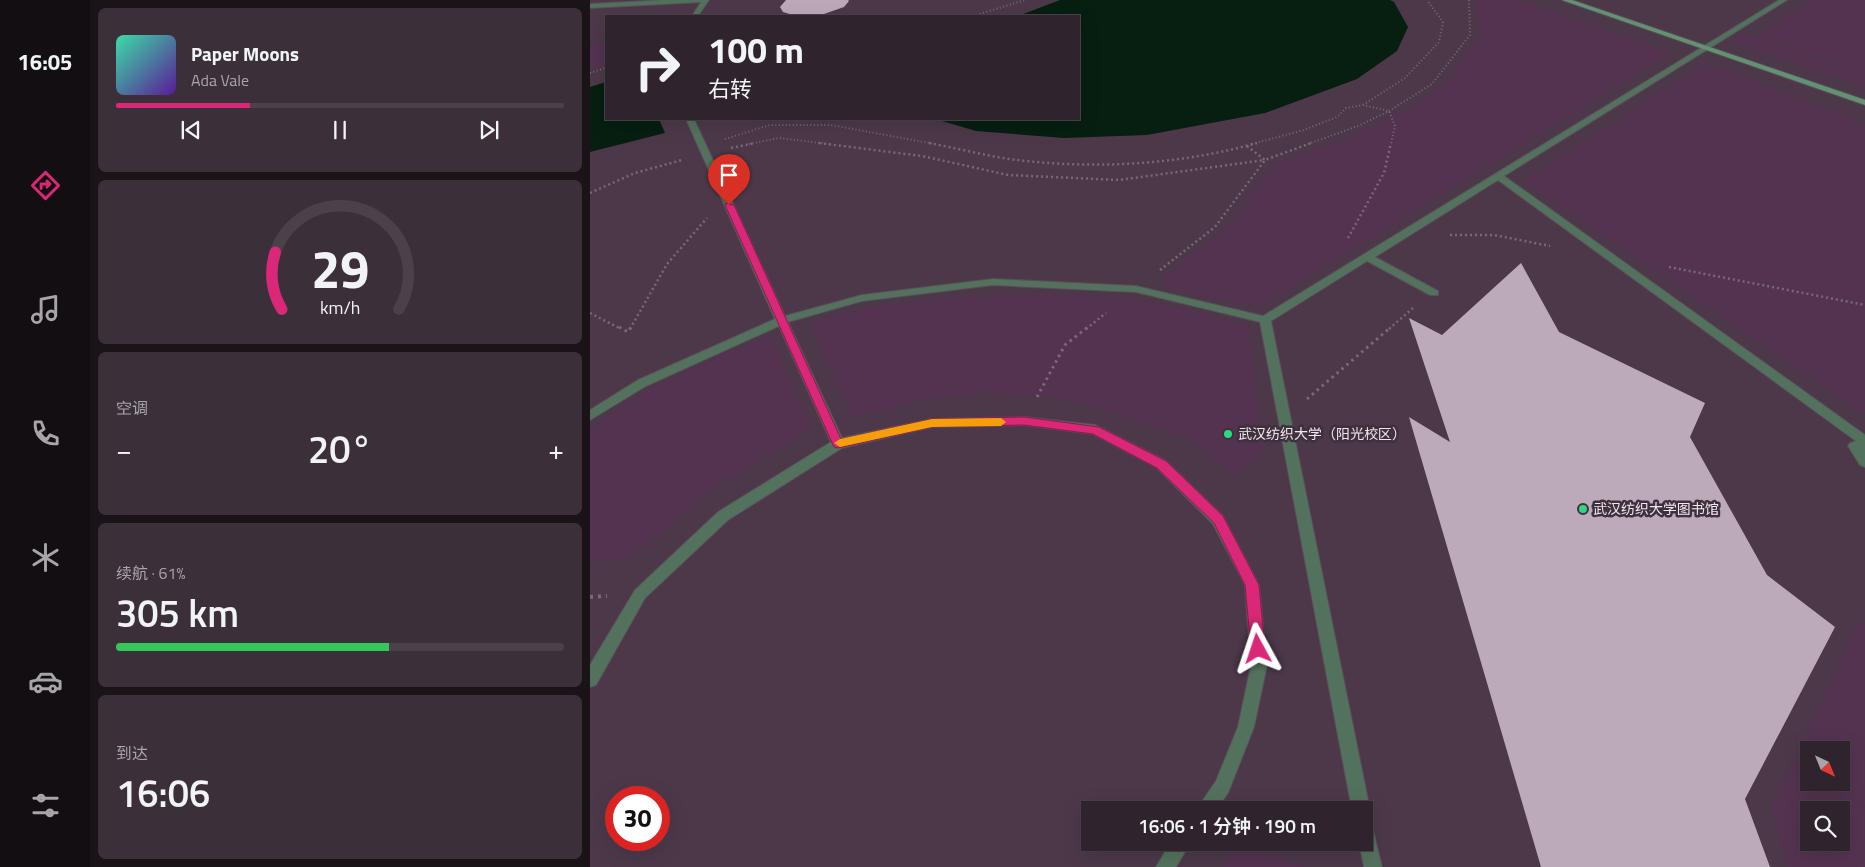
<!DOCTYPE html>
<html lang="zh">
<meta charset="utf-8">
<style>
body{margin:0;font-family:"Titillium Web","Noto Sans SC",sans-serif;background:#3b303a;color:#f1f3f6;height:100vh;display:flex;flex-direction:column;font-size:19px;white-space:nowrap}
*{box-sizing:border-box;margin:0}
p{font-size:16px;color:#a7a4aa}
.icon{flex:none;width:28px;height:28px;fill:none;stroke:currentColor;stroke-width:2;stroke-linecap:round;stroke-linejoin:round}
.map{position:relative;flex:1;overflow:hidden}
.details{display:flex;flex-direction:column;gap:8px;padding:8px;background:#1a1419;width:500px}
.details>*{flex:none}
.banner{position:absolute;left:15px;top:15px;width:475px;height:105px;border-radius:0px;box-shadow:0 5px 20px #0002,0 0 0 1px #4a414a;background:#2f242e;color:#f1f3f6;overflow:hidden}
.needle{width:32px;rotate:137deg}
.controls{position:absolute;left:1210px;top:741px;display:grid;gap:10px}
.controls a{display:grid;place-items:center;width:50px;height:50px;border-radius:0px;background:#2f242e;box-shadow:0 5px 20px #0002,0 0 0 1px #4a414a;font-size:25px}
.speed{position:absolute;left:15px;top:786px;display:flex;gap:10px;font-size:25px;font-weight:700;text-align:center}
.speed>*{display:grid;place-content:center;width:65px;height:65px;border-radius:50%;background:#2f242e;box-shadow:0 5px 20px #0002,0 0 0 1px #4a414a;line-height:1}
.speed .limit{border:8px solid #d22;background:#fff;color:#111}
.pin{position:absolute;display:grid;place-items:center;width:42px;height:42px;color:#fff;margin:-51px -21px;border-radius:50% 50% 50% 0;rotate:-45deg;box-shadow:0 0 5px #0007}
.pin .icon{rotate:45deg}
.me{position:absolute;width:55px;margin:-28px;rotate:355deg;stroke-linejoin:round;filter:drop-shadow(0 0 4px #0008)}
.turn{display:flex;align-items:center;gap:18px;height:105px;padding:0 20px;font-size:22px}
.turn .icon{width:65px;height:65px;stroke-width:2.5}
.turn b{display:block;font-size:35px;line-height:42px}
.big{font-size:38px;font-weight:600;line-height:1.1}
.details .widget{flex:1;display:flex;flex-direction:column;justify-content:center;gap:8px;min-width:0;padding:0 18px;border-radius:8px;background:#3b303a}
.details .dial{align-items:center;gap:0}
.dial svg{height:130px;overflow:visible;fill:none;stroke:#4a414a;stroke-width:7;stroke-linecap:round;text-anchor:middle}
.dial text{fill:#f1f3f6;stroke:none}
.song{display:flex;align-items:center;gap:15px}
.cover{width:60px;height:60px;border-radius:8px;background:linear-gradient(135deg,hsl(160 70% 55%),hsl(270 70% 35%))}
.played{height:5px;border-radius:2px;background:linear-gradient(90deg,#db2777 30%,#4a414a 30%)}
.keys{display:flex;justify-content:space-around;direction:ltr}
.heat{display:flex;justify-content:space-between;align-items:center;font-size:28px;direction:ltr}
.charge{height:8px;border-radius:4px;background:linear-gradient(90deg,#34c759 61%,#4a414a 0)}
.trip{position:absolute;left:491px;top:801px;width:292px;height:50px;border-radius:0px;background:#2f242e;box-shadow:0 5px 20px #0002,0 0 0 1px #4a414a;font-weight:600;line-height:50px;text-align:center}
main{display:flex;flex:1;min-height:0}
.dock{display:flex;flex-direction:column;width:90px;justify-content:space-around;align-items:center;background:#130e12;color:#a7a4aa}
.dock .icon{width:35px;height:35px}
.dock .selected{color:#db2777}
.dock b{font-size:22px;color:#f1f3f6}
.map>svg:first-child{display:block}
.built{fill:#4c3849;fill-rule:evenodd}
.green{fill:#543350;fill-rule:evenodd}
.water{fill:#061f11}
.building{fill:#bca9b9}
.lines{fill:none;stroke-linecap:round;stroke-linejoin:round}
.street-casing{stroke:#5b4d59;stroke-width:2}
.secondary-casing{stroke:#5b4d59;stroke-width:2}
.path-far3{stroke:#776975;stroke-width:2;stroke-dasharray:1 2.5;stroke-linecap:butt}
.path-far2{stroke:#776975;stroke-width:2.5;stroke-dasharray:2 3;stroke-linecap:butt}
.path-far1{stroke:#776975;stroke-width:3;stroke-dasharray:2.5 4;stroke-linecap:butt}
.path{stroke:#776975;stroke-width:4;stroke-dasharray:3 5;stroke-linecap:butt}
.street{fill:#53725d;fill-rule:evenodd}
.secondary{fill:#619373;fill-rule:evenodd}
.route{fill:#db2777;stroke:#8e194d}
.slow{fill:#f59e0b}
.poi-dot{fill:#2dd883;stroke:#3f303d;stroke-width:2}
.labels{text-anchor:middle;stroke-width:5;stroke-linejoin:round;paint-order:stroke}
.poi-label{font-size:14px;fill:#f0e6ee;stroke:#3f303d;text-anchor:start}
</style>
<main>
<nav class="dock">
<b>16:05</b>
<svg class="icon selected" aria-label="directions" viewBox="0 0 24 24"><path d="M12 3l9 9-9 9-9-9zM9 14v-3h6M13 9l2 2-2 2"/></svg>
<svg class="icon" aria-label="music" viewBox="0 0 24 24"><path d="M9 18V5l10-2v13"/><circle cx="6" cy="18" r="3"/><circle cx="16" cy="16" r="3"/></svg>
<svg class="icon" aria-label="phone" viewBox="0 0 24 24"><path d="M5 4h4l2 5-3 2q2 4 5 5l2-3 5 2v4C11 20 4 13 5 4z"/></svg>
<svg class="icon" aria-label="climate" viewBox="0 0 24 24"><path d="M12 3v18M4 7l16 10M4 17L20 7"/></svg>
<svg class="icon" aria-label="car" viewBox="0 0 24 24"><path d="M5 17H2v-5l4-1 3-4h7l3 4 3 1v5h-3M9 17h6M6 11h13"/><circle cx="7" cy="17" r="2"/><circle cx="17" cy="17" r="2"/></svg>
<svg class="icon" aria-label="filters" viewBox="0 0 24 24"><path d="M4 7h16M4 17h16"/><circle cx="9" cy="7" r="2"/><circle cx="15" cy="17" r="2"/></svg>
</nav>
<section class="details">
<div class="widget">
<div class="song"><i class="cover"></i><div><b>Paper Moons</b><p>Ada Vale</p></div></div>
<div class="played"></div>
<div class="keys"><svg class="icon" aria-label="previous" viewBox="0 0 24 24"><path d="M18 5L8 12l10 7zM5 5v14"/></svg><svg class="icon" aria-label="pause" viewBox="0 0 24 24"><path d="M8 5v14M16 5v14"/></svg><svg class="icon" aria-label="next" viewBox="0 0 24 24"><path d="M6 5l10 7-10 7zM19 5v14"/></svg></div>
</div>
<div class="widget dial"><svg viewBox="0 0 100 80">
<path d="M14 69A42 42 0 1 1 86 69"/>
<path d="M14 69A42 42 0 0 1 10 34" stroke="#db2777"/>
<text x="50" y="56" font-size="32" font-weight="700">29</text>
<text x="50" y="72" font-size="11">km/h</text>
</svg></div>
<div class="widget"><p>空调</p>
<div class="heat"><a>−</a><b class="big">20°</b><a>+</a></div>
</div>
<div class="widget"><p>续航 · 61%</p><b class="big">305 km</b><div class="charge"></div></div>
<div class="widget"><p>到达</p><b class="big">16:06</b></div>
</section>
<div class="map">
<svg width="1275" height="867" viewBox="0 0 1275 867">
<rect width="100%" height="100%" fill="#3f303d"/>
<path class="built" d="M0,0H1275V867H0ZM16,16H489V119H16ZM1219,750H1251V782H1219ZM26,798H69V840H26ZM500,810H775V842H500ZM1219,810H1251V842H1219Z"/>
<path class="green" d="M887,0H929L1081,53L669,307L575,288L573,278L643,222L683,164L759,138L828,103L861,79L890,35Z
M1223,0H1275V70L1168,36Z
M1152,33L1275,72V87L1141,40Z
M0,43L16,44V65L0,69Z
M1116,63L1262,118L1275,125V414L933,181Z
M488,294L565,302L658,324L673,456L643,475L601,440L520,412L464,398L397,392L335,400L263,418L219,323L279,307L390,295Z
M180,336L222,430L122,489L41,558L0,561V428L57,390L141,350Z
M1275,622V867H1199L1181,810L1265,630ZM1219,750H1251V782H1219ZM1219,810H1251V842H1219Z
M650,843H657L713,867H633Z"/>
<path class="water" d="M470,0H800L804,2L818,27L807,51L767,79L675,113L557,135L474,138L386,131L345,119H489V16H428Z
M16,82V119H69L75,133L0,152V87Z"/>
<path class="building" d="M196,0H258L259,1L254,7L231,15L206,16L193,12L190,7Z
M931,263L969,332L1115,403L1100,437L1177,575L1245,627L1155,799L1180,867H951L819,417L860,442L819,318L852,335Z"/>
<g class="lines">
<g class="street-casing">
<path id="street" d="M74,0H119L108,16H102L111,2L0,8V4Z
M1189,0H1197L914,176L1275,435V467L1270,465L1258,446L1260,443L1266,441L908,180L785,257L848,291V295H840L777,261L681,321L780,810L777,816L775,817V810H762L670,322L546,292L403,285L272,301L198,322L252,438L342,419L434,417L505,425L576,461L633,516L669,585L677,665L664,727L638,793L626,810H606L626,781L648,727L661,665L655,585L623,524L566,467L503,434L434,425L342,427L252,448L138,520L55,598L6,685L0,687V665L45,590L128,512L241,442L189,326L56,386L0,420V410L48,380L185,319L96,119H104L195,316L272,295L403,279L546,286L673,316Z
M775,819L781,822L792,867H774L769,842H775Z
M581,842H601L586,867H566Z"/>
</g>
<g class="secondary-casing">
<path id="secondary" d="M972,0H982L1275,100V105Z"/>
</g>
<path class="path-far3" d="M383,16L435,0
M0,73L16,68
M773,105L815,78L849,42L853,22L837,0
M135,139L180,125H241L345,144
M159,144L189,138L239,144
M662,144L714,130L747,117L756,108L773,105L799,111L805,126L801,144
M718,144L768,126L799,111L842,84L880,35L879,0"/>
<path class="path-far2" d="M229,143L332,156L418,175L529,180L675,160
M339,143C371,149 404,158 436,161C513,169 592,164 667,143
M657,146L675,160
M141,148L165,143
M0,193L45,173L92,160
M860,235H904L960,246
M758,238L794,173L801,143
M1079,267L1275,305
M570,270L625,227L675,160L721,143
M0,313L31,329
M40,329L77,264L117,218
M496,329L516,313
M799,329L823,308"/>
<path class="path-far1" d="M29,327L38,332L41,327
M447,397L475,345L498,327
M717,399L801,327"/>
<path class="path" d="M0,597L17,596"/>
<use href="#street" class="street"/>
<use href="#secondary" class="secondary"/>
</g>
<path class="route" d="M136,203L144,205L251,439L342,419L434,417L509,427L576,461L633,516L669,585L675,649L673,653L668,655L663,653L661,649L655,585L624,523L567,468L503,434L434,425L342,427L248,448L244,447L135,205Z"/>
<path class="slow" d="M411,418L416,422L411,426L342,427L250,447L244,443L250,439L342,419Z"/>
<g class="poi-dot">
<circle cx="638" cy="434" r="5"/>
<circle cx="993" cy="509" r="5"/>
</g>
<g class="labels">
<g class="poi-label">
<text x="648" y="439">武汉纺织大学（阳光校区）</text>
<text x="1003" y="514">武汉纺织大学图书馆</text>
</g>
</g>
</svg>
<div class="controls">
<a><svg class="needle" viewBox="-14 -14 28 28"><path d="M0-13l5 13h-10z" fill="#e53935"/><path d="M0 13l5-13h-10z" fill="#a7a4aa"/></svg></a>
<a><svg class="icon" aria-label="search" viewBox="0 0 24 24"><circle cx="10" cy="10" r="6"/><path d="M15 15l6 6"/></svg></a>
</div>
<div class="speed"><div class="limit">30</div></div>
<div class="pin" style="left:139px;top:205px;background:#d93025"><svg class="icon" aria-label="arrive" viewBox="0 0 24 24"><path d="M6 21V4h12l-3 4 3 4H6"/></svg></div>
<svg class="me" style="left:668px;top:649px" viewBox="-20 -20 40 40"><path d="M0-17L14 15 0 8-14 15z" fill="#db2777" stroke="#fff" stroke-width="4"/></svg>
<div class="trip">16:06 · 1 分钟 · 190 m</div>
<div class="banner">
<div class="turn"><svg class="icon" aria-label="right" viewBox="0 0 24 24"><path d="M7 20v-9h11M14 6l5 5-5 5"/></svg><div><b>100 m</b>右转</div></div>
</div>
</div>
</main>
